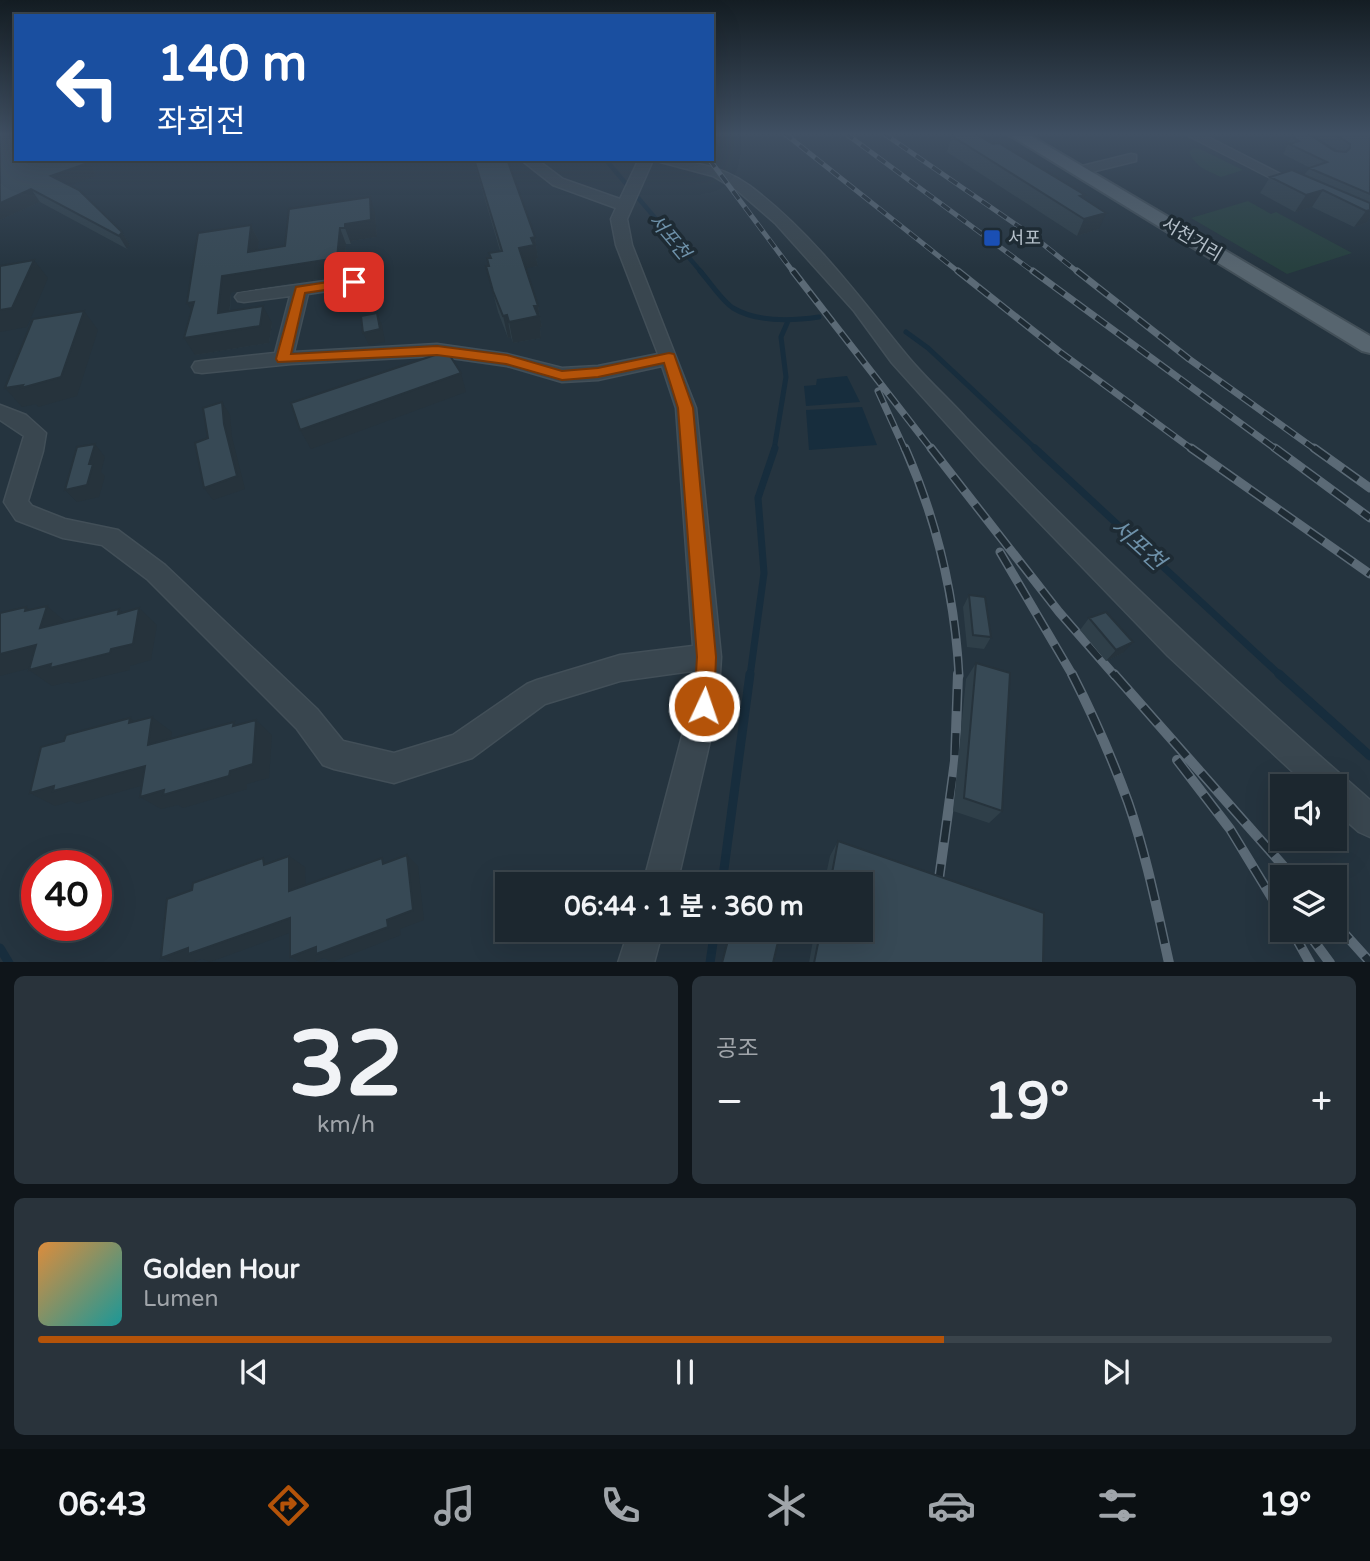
<!DOCTYPE html>
<html lang="ko">
<meta charset="utf-8">
<style>
body{margin:0;font-family:"Varela Round","Noto Sans KR",sans-serif;background:#29333b;color:#f1f3f6;height:100vh;display:flex;flex-direction:column;font-size:26px;white-space:nowrap}
*{box-sizing:border-box;margin:0}
p{font-size:23px;color:#a0a5aa}
.icon{flex:none;width:38px;height:38px;fill:none;stroke:currentColor;stroke-width:2;stroke-linecap:round;stroke-linejoin:round}
.map{position:relative;height:962px;overflow:hidden}
.sheet{display:flex;flex-direction:column;gap:14px;padding:14px;background:#0f151a;flex:1}
.sheet>*{flex:none}
.top-card{position:absolute;left:14px;top:14px;width:700px;height:147px;border-radius:0px;box-shadow:0 7px 28px #0002,0 0 0 2px #3a444b;background:#1a4fa0;color:#fff;overflow:hidden}
.buttons{position:absolute;left:1270px;top:774px;display:grid;gap:14px}
.buttons a{display:grid;place-items:center;width:77px;height:77px;border-radius:0px;background:#1c272f;box-shadow:0 7px 28px #0002,0 0 0 2px #3a444b;font-size:35px}
.speed{position:absolute;left:21px;top:850px;display:flex;gap:14px;font-size:35px;font-weight:700;text-align:center}
.speed>*{display:grid;place-content:center;width:91px;height:91px;border-radius:50%;background:#1c272f;box-shadow:0 7px 28px #0002,0 0 0 2px #3a444b;line-height:1}
.speed .limit{border:10px solid #d22;background:#fff;color:#111}
.pin{position:absolute;display:grid;place-items:center;width:60px;height:60px;color:#fff;margin:-30px;border-radius:14px;box-shadow:0 4px 10px #0006}
.me{position:absolute;width:77px;margin:-38px;rotate:3deg;stroke-linejoin:round;filter:drop-shadow(0 0 5px #0008)}
.turn{display:flex;align-items:center;gap:24px;height:147px;padding:0 28px;font-size:32px}
.turn .icon{width:91px;height:91px;stroke-width:2.5}
.turn b{display:block;font-size:49px;line-height:60px}
.big{font-size:52px;font-weight:700;line-height:1.1}
.sheet .widget{flex:1;display:flex;flex-direction:column;justify-content:center;gap:10px;min-width:0;padding:0 24px;border-radius:10px;background:#29333b}
.sheet .dial{align-items:center;gap:0}
.dial b{font-size:91px;line-height:1}
.song{display:flex;align-items:center;gap:21px}
.cover{width:84px;height:84px;border-radius:10px;background:linear-gradient(135deg,hsl(30 70% 55%),hsl(180 70% 35%))}
.played{height:7px;border-radius:4px;background:linear-gradient(90deg,#b45309 70%,#3a444b 70%)}
.keys{display:flex;justify-content:space-around;direction:ltr}
.heat{display:flex;justify-content:space-between;align-items:center;font-size:38px;direction:ltr}
.sheet .tiles{flex:1;display:grid;gap:14px;grid-template-columns:1fr 1fr}
.widget:last-child{grid-column:span 2}
.trip{position:absolute;left:495px;top:872px;width:378px;height:70px;border-radius:0px;background:#1c272f;box-shadow:0 7px 28px #0002,0 0 0 2px #3a444b;font-weight:700;line-height:70px;text-align:center}
.tabs{display:flex;height:112px;justify-content:space-around;align-items:center;background:#0b1013;color:#a0a5aa}
.tabs .icon{width:49px;height:49px}
.tabs .active{color:#b45309}
.tabs b{font-size:32px;color:#f1f3f6}
.map>svg:first-child{display:block}
.green{fill:#27403f}
.water{fill:#172d3d}
.lines{fill:none;stroke-linecap:round;stroke-linejoin:round}
.stream-far3{stroke:#172d3d;stroke-width:4.5}
.stream-far2{stroke:#172d3d;stroke-width:5}
.stream-far1{stroke:#172d3d;stroke-width:7}
.stream{stroke:#172d3d;stroke-width:9}
.minor-casing{stroke:#424f58;stroke-width:3}
.major-casing{stroke:#424f58;stroke-width:4}
.minor{fill:#39464f;fill-rule:evenodd}
.major{fill:#57656f;fill-rule:evenodd}
.rail-far3-casing{stroke:#5b6a76;stroke-width:5}
.rail-far2-casing{stroke:#5b6a76;stroke-width:7}
.rail-far1-casing{stroke:#5b6a76;stroke-width:9}
.rail-casing{stroke:#5b6a76;stroke-width:10}
.rail-far3{stroke:#1e2b34;stroke-width:3.5;stroke-dasharray:10;stroke-linecap:butt}
.rail-far2{stroke:#1e2b34;stroke-width:4.5;stroke-dasharray:13;stroke-linecap:butt}
.rail-far1{stroke:#1e2b34;stroke-width:6;stroke-dasharray:18;stroke-linecap:butt}
.rail{stroke:#1e2b34;stroke-width:7;stroke-dasharray:22;stroke-linecap:butt}
.wall{fill:#2f3f49}
.shaded-wall{fill:#26333c}
.building{fill:#374955;stroke:#26333c;stroke-width:2}
.route{fill:#b45309;stroke:#753606;stroke-width:2}
.transit-dot{fill:#1a4fb4;stroke:#1e2b34;stroke-width:2.5}
.labels{text-anchor:middle;stroke-width:7;stroke-linejoin:round;paint-order:stroke}
.far-poi-label{font-size:18px;fill:#b5c0ca;stroke:#1e2b34;text-anchor:start}
.far-street-label{font-size:18px;fill:#b5c0ca;stroke:#1e2b34}
.far-water-label{font-size:19px;font-style:italic;fill:#6e91a9;stroke:#1e2b34}
.water-label{font-size:23px;font-style:italic;fill:#6e91a9;stroke:#1e2b34}
</style>
<div class="map">
<svg width="1370" height="963" viewBox="0 0 1370 963">
<rect width="100%" height="100%" fill="#25343f"/>
<path class="green" d="M1194,148L1200,149L1243,170L1221,177C1206,170 1195,167 1189,151Z
M1248,201L1271,214L1276,212L1352,253L1287,274L1191,218Z"/>
<path class="water" d="M847,376L860,402L806,406L804,386L816,385L817,379Z
M862,407L877,445L809,450L806,410Z"/>
<g class="lines">
<path class="stream-far3" d="M605,159L702,273"/>
<path class="stream-far2" d="M700,271C710,282 721,300 733,308C758,323 792,321 819,317
M906,332L928,348L1037,450
M774,450L786,377L781,337L788,321"/>
<path class="stream-far1" d="M1035,448L1281,676
M750,676L764,573L758,498L775,448"/>
<path class="stream" d="M1279,674L1370,756
M722,884L750,674
M0,948L9,963
M710,963L715,929"/>
<g class="minor-casing">
<path id="minor" d="M1183,133H1200L1310,189L1308,192H1298Z
M1131,154L1136,155V161L1079,175L1072,171L1074,168Z
M520,159H536L563,179L620,199L639,159C678,159 717,162 750,186C810,231 857,294 904,352C923,376 946,396 966,418C1094,552 1231,679 1370,800V837L1359,832L1335,811V786H1308L1168,656L982,463L892,363L854,311L775,223L738,191L713,176L653,160L627,219L632,245L696,408L721,657L718,706L677,884H643L690,706L692,671L620,681L545,704L472,758L394,783L334,769L323,765L297,729L147,579L102,545L63,538L16,520L4,502L24,436L0,420V405L26,415L46,433L43,451L28,501L32,506L65,519L118,530L165,565L317,709L343,741L394,753L453,735L527,684L537,680L620,655L693,646L676,408L662,366L598,380L562,382L507,366L437,356L291,364L202,373L195,372L192,367L195,362L202,361L275,353L290,296L244,302L238,301L235,297L238,293L354,277L360,278L363,282L360,286L308,294L294,352L437,344L507,354L562,368L598,366L658,354L616,245L611,219L616,208L553,185Z
M629,929H663L654,963H618Z"/>
</g>
<g class="major-casing">
<path id="major" d="M1006,133H1026L1370,336V353L1362,351Z"/>
</g>
<use href="#minor" class="minor"/>
<use href="#major" class="major"/>
<g class="rail-far3-casing">
<path id="rail-far3" d="M784,133L960,273
M845,133L1035,273
M883,133L1034,237L1079,273
M709,159L794,273"/>
</g>
<g class="rail-far2-casing">
<path id="rail-far2" d="M793,271L932,450
M958,271L1060,352L1193,450
M1033,271L1277,450
M1077,271L1189,359L1316,450
M878,391L905,450"/>
</g>
<g class="rail-far1-casing">
<path id="rail-far1" d="M905,448C937,521 955,596 959,676
M931,448L1059,612L1115,676
M1191,448L1370,574
M1275,448L1370,518
M1314,448L1370,488
M1000,552L1073,676"/>
</g>
<g class="rail-casing">
<path id="rail" d="M1072,674C1093,715 1112,758 1128,802C1146,854 1157,909 1169,963
M1114,674L1293,877
M1177,760L1230,829L1283,916
M938,886L955,761L958,674
M1335,923L1370,962
M1291,929L1310,963
M1305,929L1330,963"/>
</g>
<use href="#rail-far3" class="rail-far3"/>
<use href="#rail-far2" class="rail-far2"/>
<use href="#rail-far1" class="rail-far1"/>
<use href="#rail" class="rail"/>
</g>
<path class="wall" d="M0,133L88,159L95,172H94L96,176L69,185L122,232L130,245L127,249L40,202L0,220Z
M1310,133H1370V218L1366,223L1354,227L1312,207L1295,212L1260,193L1270,177L1304,175L1310,168L1283,154L1292,137L1338,151Z
M952,136L1083,199L1099,229L1077,236L947,152Z
M473,159H507L535,237L538,258H536L538,266L525,268L538,306L542,327L540,328L541,338L513,343L511,337L508,338L498,312L486,266H489L491,258L500,251Z
M375,213L377,237L351,241V244H346L344,275L231,293L230,311L272,323L269,343L195,355L251,225L259,241L258,250L285,246Z
M969,595L991,637L984,649L967,647L963,607Z
M1089,618L1123,653L1106,661L1080,630Z
M976,663L1002,811L989,823L953,811L966,679Z
M838,841L1043,963H809L815,929H861V884H824L830,856Z"/>
<path class="shaded-wall" d="M88,159L95,172H94L96,176L59,189L51,176Z
M31,189L40,202L0,220V203Z
M1323,190L1312,207L1295,212L1306,195Z
M370,197L375,213L377,237L351,241V244L345,228V224Z
M1370,210V218L1366,223L1354,227L1366,211Z
M1106,213L1099,229L1077,236L1084,219Z
M251,225L259,241L256,269L248,252Z
M340,228L346,244L344,275L231,293L228,330L218,313L222,276Z
M122,232L130,245L127,249L119,236Z
M535,237L538,258H536L538,266L523,269L519,248L531,238Z
M34,260L48,278L27,327L0,332V310Z
M194,302L197,320L187,303Z
M263,306L272,323L269,343L195,355L184,338Z
M534,306H538L542,327L540,328L541,338L513,343L509,322Z
M84,311L98,330L77,396L38,407L36,404L22,407L5,388Z
M377,313L382,325L385,342L369,345L363,333Z
M507,315L511,337L508,338L503,316Z
M461,373L466,392L311,449L300,430Z
M222,402L230,415L232,437L245,489L213,500L204,488L224,424Z
M95,444L105,457L101,472L105,476L99,497L77,502L65,490L89,464Z
M47,606L67,623L40,628L25,611L26,607L43,620Z
M139,608L157,625L151,660L130,666V670L71,684L68,682L52,686L29,670L118,614L119,609L136,625Z
M1133,642L1123,653L1106,661L1116,650Z
M36,645L58,661L0,676V654Z
M152,717L172,732L168,759L148,745L129,723L130,718L150,733Z
M256,720L272,735L269,778L247,784V789L183,808L178,805L161,809L140,797L230,771Z
M145,766L165,779L77,804L71,801L55,806L30,793L54,786Z
M407,855L418,866L424,920L400,929L401,935L332,962L324,958L312,963H302L290,957L387,920Z
M289,856L305,867L306,901L289,891Z
M290,918L306,927L210,962L202,959L192,963H175L161,958L188,948Z"/>
<path class="building" d="M0,133H16V159H87L84,160L88,163L51,176L79,190L122,232L119,236L31,189L0,203Z
M954,133H974L993,144L999,143L1085,195L1080,196L1106,213L1084,219L952,136Z
M1296,133H1307L1335,151L1346,152L1350,148V144L1333,133H1370V194L1309,168L1327,162L1289,144L1299,141L1292,137Z
M474,159H507L535,237L531,238L534,245L519,248L538,306H534L538,316L509,322L507,315L503,316L493,291L486,266H489L487,258H491L489,253L502,251Z
M1292,170L1370,203V210L1366,211L1323,190L1306,195L1270,177Z
M370,197L371,220L345,224V228H340L337,258L222,276L218,313L263,306L260,326L184,338L194,302L187,303L198,233L251,225L248,252L285,246L289,209Z
M34,260L12,308L0,310V266Z
M84,311L61,377L21,388L23,385L5,388L33,319Z
M377,313L380,329L363,333L361,316Z
M447,351L461,373L300,430L291,403Z
M222,402L224,424L237,476L204,488L195,443L208,438L203,408Z
M95,444L89,464H93L87,485L65,490L77,447Z
M969,595L985,597L991,637L973,635Z
M47,606L40,628L119,609L118,614L139,608L133,644L111,649L110,653L50,668L51,664L29,670L36,645L0,654V613L26,607L25,611Z
M1106,612L1133,642L1116,650L1089,618Z
M976,663L1010,673L1002,811L964,798Z
M152,717L148,745L234,722L233,726L256,720L253,764L230,771L229,776L163,795L164,790L140,797L145,766L53,791L54,786L30,793L41,747L64,741L66,735L130,718L129,723Z
M838,841L1044,913L1043,963H814L821,929H861V884H830Z
M407,855L413,910L387,920L388,927L316,954V947L290,957V918L188,954V948L161,958L167,899L192,890L193,883L263,858L264,865L289,856V891L382,858L383,864Z
M731,929H781L773,963H722Z"/>
<linearGradient id="sky" x2="0" y2="1"><stop stop-color="#141d23"/><stop offset="0.5" stop-color="#405063"/><stop offset="1" stop-color="#405063" stop-opacity="0"/></linearGradient>
<rect width="1370" height="268" fill="url(#sky)"/>
<path class="route" d="M354,278L359,279V285L305,293L291,354L437,346L507,355L562,371L598,368L669,353L674,354L693,408L716,657L714,706L711,713L704,716L697,713L694,706L697,657L678,408L664,363L598,377L562,380L506,364L437,355L278,362L276,359L296,287Z"/>
<rect class="transit-dot" x="983" y="229" width="18" height="18" rx="3.5"/>
<g class="labels">
<g class="far-poi-label">
<text x="1008" y="244">서포</text>
</g>
<g class="far-street-label">
<text transform="translate(1192 239) rotate(31)" y="6">서천거리</text>
</g>
<g class="far-water-label">
<text transform="translate(670 236) rotate(50)" y="7">서포천</text>
</g>
<g class="water-label">
<text transform="translate(1138 544) rotate(42)" y="8">서포천</text>
</g>
</g>
</svg>
<div class="buttons">
<a><svg class="icon" aria-label="sound" viewBox="0 0 24 24"><path d="M4 9h4l5-4v14l-5-4H4zM17 9q2 3 0 6"/></svg></a>
<a><svg class="icon" aria-label="layers" viewBox="0 0 24 24"><path d="M12 4l9 5-9 5-9-5zM3 14l9 5 9-5"/></svg></a>
</div>
<div class="speed"><div class="limit">40</div></div>
<div class="pin" style="left:354px;top:282px;background:#d93025"><svg class="icon" aria-label="arrive" viewBox="0 0 24 24"><path d="M6 21V4h12l-3 4 3 4H6"/></svg></div>
<svg class="me" style="left:704px;top:706px" viewBox="-20 -20 40 40"><circle r="17" fill="#b45309" stroke="#fff" stroke-width="3"/><path d="M0-11L8 9 0 5-8 9z" fill="#fff"/></svg>
<div class="trip">06:44 · 1 분 · 360 m</div>
<div class="top-card">
<div class="turn"><svg class="icon" aria-label="left" viewBox="0 0 24 24"><path d="M17 20v-9H6M10 6l-5 5 5 5"/></svg><div><b>140 m</b>좌회전</div></div>
</div>
</div>
<section class="sheet">
<div class="tiles">
<div class="widget dial"><b>32</b><p>km/h</p></div>
<div class="widget"><p>공조</p>
<div class="heat"><a>−</a><b class="big">19°</b><a>+</a></div>
</div>
<div class="widget">
<div class="song"><i class="cover"></i><div><b>Golden Hour</b><p>Lumen</p></div></div>
<div class="played"></div>
<div class="keys"><svg class="icon" aria-label="previous" viewBox="0 0 24 24"><path d="M18 5L8 12l10 7zM5 5v14"/></svg><svg class="icon" aria-label="pause" viewBox="0 0 24 24"><path d="M8 5v14M16 5v14"/></svg><svg class="icon" aria-label="next" viewBox="0 0 24 24"><path d="M6 5l10 7-10 7zM19 5v14"/></svg></div>
</div>
</div>
</section>
<nav class="tabs">
<b>06:43</b>
<svg class="icon active" aria-label="directions" viewBox="0 0 24 24"><path d="M12 3l9 9-9 9-9-9zM9 14v-3h6M13 9l2 2-2 2"/></svg>
<svg class="icon" aria-label="music" viewBox="0 0 24 24"><path d="M9 18V5l10-2v13"/><circle cx="6" cy="18" r="3"/><circle cx="16" cy="16" r="3"/></svg>
<svg class="icon" aria-label="phone" viewBox="0 0 24 24"><path d="M5 4h4l2 5-3 2q2 4 5 5l2-3 5 2v4C11 20 4 13 5 4z"/></svg>
<svg class="icon" aria-label="climate" viewBox="0 0 24 24"><path d="M12 3v18M4 7l16 10M4 17L20 7"/></svg>
<svg class="icon" aria-label="car" viewBox="0 0 24 24"><path d="M5 17H2v-5l4-1 3-4h7l3 4 3 1v5h-3M9 17h6M6 11h13"/><circle cx="7" cy="17" r="2"/><circle cx="17" cy="17" r="2"/></svg>
<svg class="icon" aria-label="filters" viewBox="0 0 24 24"><path d="M4 7h16M4 17h16"/><circle cx="9" cy="7" r="2"/><circle cx="15" cy="17" r="2"/></svg>
<b>19°</b>
</nav>
